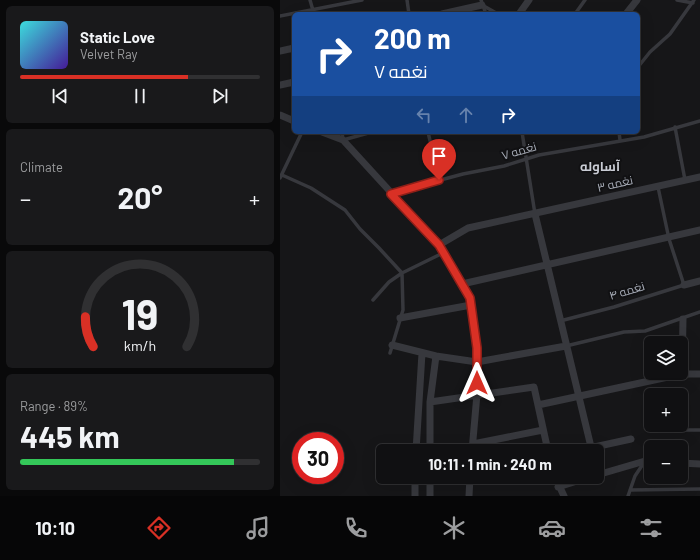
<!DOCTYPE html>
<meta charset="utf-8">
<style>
body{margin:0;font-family:Barlow,Cairo,sans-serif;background:#19191b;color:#f1f3f6;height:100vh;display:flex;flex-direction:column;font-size:15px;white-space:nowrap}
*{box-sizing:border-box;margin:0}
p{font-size:13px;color:#9c9d9f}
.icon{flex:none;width:22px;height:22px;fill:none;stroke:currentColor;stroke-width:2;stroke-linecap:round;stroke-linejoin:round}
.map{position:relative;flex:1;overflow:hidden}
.sheet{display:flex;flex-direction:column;gap:6px;padding:6px;background:#09090a;width:280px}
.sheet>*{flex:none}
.top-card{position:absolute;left:12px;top:12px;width:348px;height:122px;border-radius:6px;box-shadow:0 4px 16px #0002,0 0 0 1px #303032;background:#1a4fa0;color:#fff;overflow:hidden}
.tools{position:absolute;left:364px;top:336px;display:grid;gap:8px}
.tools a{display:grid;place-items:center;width:44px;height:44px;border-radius:6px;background:#101012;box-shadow:0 4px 16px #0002,0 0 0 1px #303032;font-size:20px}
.speed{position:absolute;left:12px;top:432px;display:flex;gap:8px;font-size:20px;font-weight:700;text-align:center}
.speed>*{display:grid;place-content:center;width:52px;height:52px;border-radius:50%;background:#101012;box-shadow:0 4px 16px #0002,0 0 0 1px #303032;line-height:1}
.speed .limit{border:6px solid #d22;background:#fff;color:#111}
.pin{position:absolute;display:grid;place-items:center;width:34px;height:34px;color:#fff;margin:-41px -17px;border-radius:50% 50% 50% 0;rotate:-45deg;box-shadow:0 0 4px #0007}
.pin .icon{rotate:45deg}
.me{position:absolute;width:44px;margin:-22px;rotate:0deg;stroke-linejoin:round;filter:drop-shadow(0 0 3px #0008)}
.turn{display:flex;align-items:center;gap:14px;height:84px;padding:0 16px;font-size:18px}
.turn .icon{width:52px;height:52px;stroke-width:2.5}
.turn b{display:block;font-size:28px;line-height:34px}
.lanes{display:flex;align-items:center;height:38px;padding:0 16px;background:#0003;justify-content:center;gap:20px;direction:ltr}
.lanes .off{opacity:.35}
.big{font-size:30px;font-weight:700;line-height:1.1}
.sheet .card{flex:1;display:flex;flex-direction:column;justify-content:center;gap:6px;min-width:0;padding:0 14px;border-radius:6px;background:#19191b}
.sheet .dial{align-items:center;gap:0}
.dial svg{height:104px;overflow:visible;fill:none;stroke:#303032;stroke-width:7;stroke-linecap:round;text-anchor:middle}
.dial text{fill:#f1f3f6;stroke:none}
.song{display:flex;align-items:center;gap:12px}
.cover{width:48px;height:48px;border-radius:6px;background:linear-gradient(135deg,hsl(180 70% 55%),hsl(260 70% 35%))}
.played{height:4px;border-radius:2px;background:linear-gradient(90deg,#d93025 70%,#303032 70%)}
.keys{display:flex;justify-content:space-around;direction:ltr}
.heat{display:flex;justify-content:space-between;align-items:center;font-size:22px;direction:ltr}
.charge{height:6px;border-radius:3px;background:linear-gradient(90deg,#34c759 89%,#303032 0)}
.trip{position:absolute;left:96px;top:444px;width:228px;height:40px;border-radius:6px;background:#101012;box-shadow:0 4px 16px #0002,0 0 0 1px #303032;font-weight:700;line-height:40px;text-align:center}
.menu{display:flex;height:64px;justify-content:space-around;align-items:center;background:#060607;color:#9c9d9f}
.menu .icon{width:28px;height:28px}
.menu .on{color:#d93025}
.menu b{font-size:18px;color:#f1f3f6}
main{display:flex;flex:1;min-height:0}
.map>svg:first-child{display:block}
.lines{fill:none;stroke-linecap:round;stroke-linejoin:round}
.service{stroke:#37383d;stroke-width:3.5}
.minor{stroke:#37383d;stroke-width:7}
.route-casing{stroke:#8d1f18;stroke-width:10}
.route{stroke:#d93025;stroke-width:7}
.labels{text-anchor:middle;stroke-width:4;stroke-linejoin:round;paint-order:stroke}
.street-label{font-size:12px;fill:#a8adb8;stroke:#111113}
.neighbourhood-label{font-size:13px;font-weight:bold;fill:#c9ccd4;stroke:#111113}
</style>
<main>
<section class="sheet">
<div class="card">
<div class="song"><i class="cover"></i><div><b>Static Love</b><p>Velvet Ray</p></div></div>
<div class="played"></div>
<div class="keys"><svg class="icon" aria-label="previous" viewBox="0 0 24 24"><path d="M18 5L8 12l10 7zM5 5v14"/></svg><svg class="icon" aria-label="pause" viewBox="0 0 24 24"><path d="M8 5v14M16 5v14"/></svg><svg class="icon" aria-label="next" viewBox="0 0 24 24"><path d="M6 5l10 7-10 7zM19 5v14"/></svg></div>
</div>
<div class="card"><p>Climate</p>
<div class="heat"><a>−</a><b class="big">20°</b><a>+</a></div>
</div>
<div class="card dial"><svg viewBox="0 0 100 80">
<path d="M14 69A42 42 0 1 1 86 69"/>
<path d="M14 69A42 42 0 0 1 8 46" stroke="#d93025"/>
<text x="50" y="56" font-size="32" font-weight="700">19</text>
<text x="50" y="72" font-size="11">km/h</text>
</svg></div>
<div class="card"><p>Range · 89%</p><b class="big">445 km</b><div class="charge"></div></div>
</section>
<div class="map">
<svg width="420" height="496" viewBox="0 0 420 496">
<rect width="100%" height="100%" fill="#161618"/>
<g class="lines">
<path class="service" d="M30,0L34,14
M127,0L129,14
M201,0L206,14
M397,0L413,3
M202,5L218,14
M295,14L305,0
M0,16L82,0
M358,67L370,52L390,34L414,0
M395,127L405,180
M62,132L63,140L92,132
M148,132L159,180
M242,132L255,214
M339,132L340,140
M2,175L31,188L65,210L80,229L99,248L122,273L163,253
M0,178L22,132
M112,193L183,174L224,166L259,155L364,137L420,121
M93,300L109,282L122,273L123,310L110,353
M280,321L334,307L404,285L389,239L378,187
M286,346L344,332L365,331L420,312
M398,430H420
M350,490L420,489
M348,496L355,476L365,461L369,444"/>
<path class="minor" d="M162,14L202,5
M239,14L249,0
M346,14L357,0
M0,51L14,48
M0,85L14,82
M0,115L14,121
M42,132L63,140L159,245
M255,214L312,451
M182,284L420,230
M404,285L420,281
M120,318L191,305
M112,345L156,356L197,362L286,346
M402,374L403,319
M150,402L254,387L268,451
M258,405L402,374H420
M193,444L263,430
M136,451L142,353
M150,451V402L156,356
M192,451L197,394V348L190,298L159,245L188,228L420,177
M296,451L351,439
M401,463L420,464
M317,475L365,461H371
M150,477V496
M275,477L284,496
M278,487L310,477
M135,496V477
M189,496L190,477"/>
</g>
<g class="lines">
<g class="route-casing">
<path id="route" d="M159,180L111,194L159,245L190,298L197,348V383"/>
</g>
<use href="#route" class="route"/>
</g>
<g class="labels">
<g class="street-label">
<text transform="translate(239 151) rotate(-16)" y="4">نغمه ۷</text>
<text transform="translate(335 184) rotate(-13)" y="4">نغمه ۳</text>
<text transform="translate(347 291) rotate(-17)" y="4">نغمه ۴</text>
</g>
<g class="neighbourhood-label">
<text x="320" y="171">آساوله</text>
</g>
</g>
</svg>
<div class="tools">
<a><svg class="icon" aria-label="layers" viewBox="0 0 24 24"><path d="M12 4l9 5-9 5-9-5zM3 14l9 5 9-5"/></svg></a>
<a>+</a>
<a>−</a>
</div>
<div class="speed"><div class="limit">30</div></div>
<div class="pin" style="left:159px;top:180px;background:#d93025"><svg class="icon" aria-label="arrive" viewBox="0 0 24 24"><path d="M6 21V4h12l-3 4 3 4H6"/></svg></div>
<svg class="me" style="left:197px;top:383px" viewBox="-20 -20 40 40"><path d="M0-17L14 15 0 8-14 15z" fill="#d93025" stroke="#fff" stroke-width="4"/></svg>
<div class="trip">10:11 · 1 min · 240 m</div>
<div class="top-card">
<div class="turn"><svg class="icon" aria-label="right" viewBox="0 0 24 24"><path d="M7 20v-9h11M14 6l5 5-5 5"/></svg><div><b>200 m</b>نغمه ۷</div></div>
<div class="lanes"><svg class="icon off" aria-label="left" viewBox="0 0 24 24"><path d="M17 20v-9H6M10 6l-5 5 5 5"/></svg><svg class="icon off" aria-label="ahead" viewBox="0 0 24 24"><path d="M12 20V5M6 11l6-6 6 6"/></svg><svg class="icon" aria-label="right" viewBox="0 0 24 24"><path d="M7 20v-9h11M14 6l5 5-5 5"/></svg></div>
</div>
</div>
</main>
<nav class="menu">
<b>10:10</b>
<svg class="icon on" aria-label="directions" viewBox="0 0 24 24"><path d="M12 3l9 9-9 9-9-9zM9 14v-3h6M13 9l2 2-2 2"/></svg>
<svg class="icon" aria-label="music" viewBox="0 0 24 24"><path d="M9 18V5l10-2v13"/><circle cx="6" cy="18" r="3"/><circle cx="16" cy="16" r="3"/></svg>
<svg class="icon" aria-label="phone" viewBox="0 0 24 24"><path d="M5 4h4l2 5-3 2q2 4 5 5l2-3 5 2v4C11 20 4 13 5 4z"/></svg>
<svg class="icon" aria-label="climate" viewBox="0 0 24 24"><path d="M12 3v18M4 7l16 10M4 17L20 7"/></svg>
<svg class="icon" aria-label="car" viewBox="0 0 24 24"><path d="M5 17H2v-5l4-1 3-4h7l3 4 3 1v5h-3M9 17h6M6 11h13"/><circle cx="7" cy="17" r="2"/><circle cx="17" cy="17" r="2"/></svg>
<svg class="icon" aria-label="filters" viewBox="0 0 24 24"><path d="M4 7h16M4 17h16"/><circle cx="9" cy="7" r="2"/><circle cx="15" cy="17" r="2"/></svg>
</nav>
